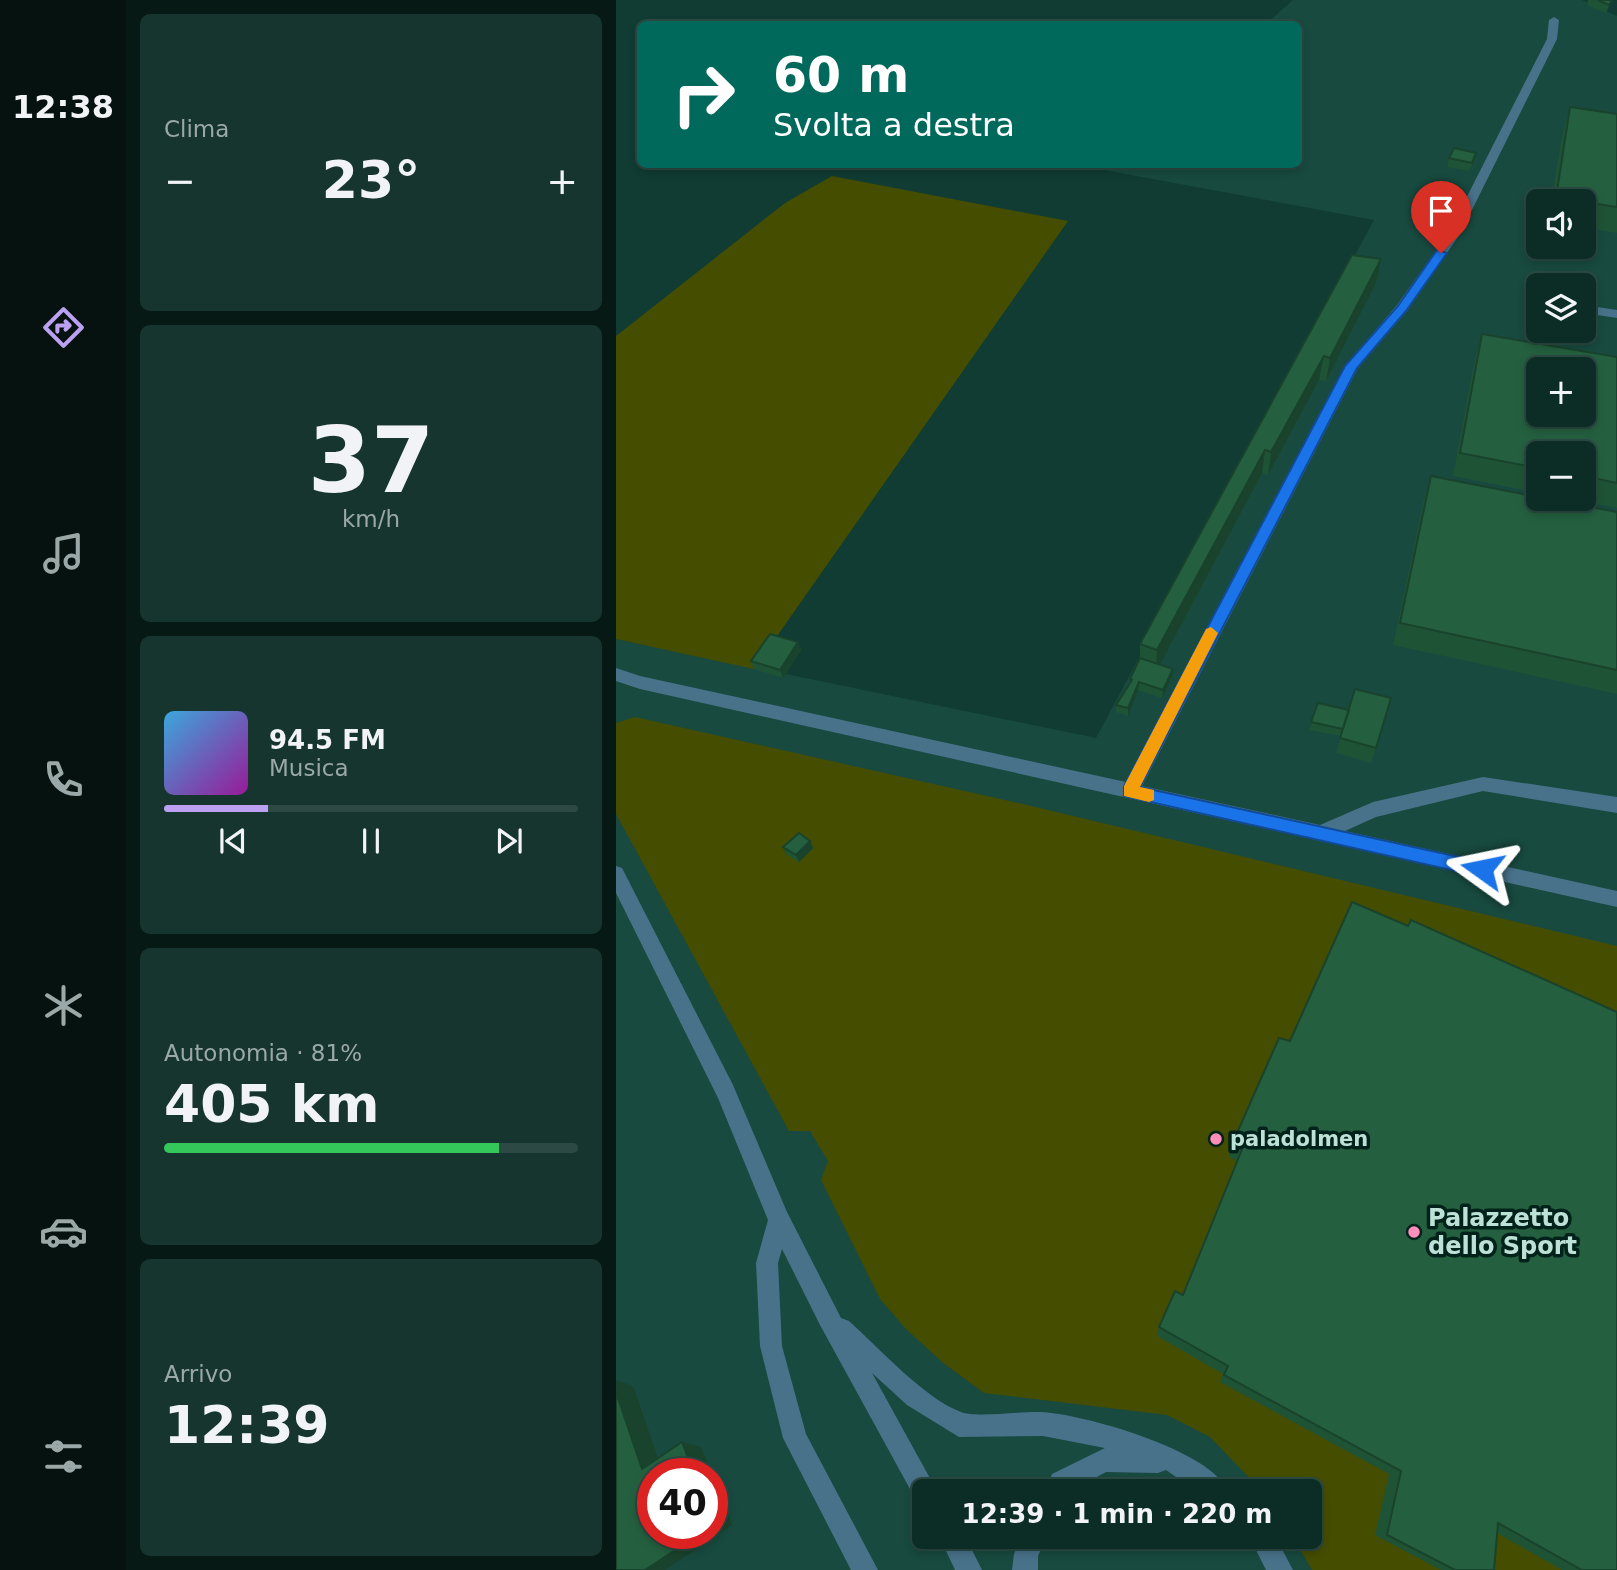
<!DOCTYPE html>
<html lang="it">
<meta charset="utf-8">
<style>
body{margin:0;font-family:"DejaVu Sans",sans-serif;background:#15352e;color:#f1f3f6;height:100vh;display:flex;flex-direction:column;font-size:26px;white-space:nowrap}
*{box-sizing:border-box;margin:0}
p{font-size:23px;color:#9aa8a7}
.icon{flex:none;width:38px;height:38px;fill:none;stroke:currentColor;stroke-width:2;stroke-linecap:round;stroke-linejoin:round}
.map{position:relative;flex:1;overflow:hidden}
.panel{display:flex;flex-direction:column;gap:14px;padding:14px;background:#071915;width:490px}
.panel>*{flex:none}
.guide{position:absolute;left:21px;top:21px;width:665px;height:147px;border-radius:10px;box-shadow:0 4px 10px #0003,0 0 0 2px #2c4943;background:#00695c;color:#fff;overflow:hidden}
.fabs{position:absolute;left:910px;top:189px;display:grid;gap:14px}
.fabs a{display:grid;place-items:center;width:70px;height:70px;border-radius:10px;background:#0c2d26;box-shadow:0 4px 10px #0003,0 0 0 2px #2c4943;font-size:35px}
.speed{position:absolute;left:21px;top:1458px;display:flex;gap:14px;font-size:35px;font-weight:700;text-align:center}
.speed>*{display:grid;place-content:center;width:91px;height:91px;border-radius:50%;background:#0c2d26;box-shadow:0 4px 10px #0003,0 0 0 2px #2c4943;line-height:1}
.speed .limit{border:10px solid #d22;background:#fff;color:#111}
.pin{position:absolute;display:grid;place-items:center;width:60px;height:60px;color:#fff;margin:-72px -30px;border-radius:50% 50% 50% 0;rotate:-45deg;box-shadow:0 0 7px #0007}
.pin .icon{rotate:45deg}
.me{position:absolute;width:77px;margin:-38px;rotate:282deg;stroke-linejoin:round;filter:drop-shadow(0 0 5px #0008)}
.turn{display:flex;align-items:center;gap:24px;height:147px;padding:0 21px;font-size:32px}
.turn .icon{width:91px;height:91px;stroke-width:2.5}
.turn b{display:block;font-size:49px;line-height:60px}
.big{font-size:52px;font-weight:800;line-height:1.1}
.panel .tile{flex:1;display:flex;flex-direction:column;justify-content:center;gap:10px;min-width:0;padding:0 24px;border-radius:10px;background:#15352e}
.panel .dial{align-items:center;gap:0}
.dial b{font-size:91px;line-height:1}
.song{display:flex;align-items:center;gap:21px}
.cover{width:84px;height:84px;border-radius:10px;background:linear-gradient(135deg,hsl(200 70% 55%),hsl(300 70% 35%))}
.played{height:7px;border-radius:4px;background:linear-gradient(90deg,#bca0f2 25%,#2c4943 25%)}
.keys{display:flex;justify-content:space-around;direction:ltr}
.heat{display:flex;justify-content:space-between;align-items:center;font-size:38px;direction:ltr}
.charge{height:10px;border-radius:5px;background:linear-gradient(90deg,#34c759 81%,#2c4943 0)}
.trip{position:absolute;left:296px;top:1479px;width:410px;height:70px;border-radius:10px;background:#0c2d26;box-shadow:0 4px 10px #0003,0 0 0 2px #2c4943;font-weight:800;line-height:70px;text-align:center}
main{display:flex;flex:1;min-height:0}
.dock{display:flex;flex-direction:column;width:126px;justify-content:space-around;align-items:center;background:#05120f;color:#9aa8a7}
.dock .icon{width:49px;height:49px}
.dock .on{color:#bca0f2}
.dock b{font-size:32px;color:#f1f3f6}
.map>svg:first-child{display:block}
.built{fill:#184a3f;fill-rule:evenodd}
.green{fill:#454d00}
.lines{fill:none;stroke-linecap:round;stroke-linejoin:round}
.minor{fill:#48728a;fill-rule:evenodd}
.wall{fill:#1f5336}
.shaded-wall{fill:#19432c}
.building{fill:#24603f;stroke:#19432c;stroke-width:2;fill-rule:evenodd}
.route{fill:#1a73e8;stroke:#114b97;stroke-width:2}
.slow{fill:#f59e0b}
.poi-dot{fill:#ff8eba;stroke:#00221a;stroke-width:2.5}
.labels{text-anchor:middle;stroke-width:7;stroke-linejoin:round;paint-order:stroke}
.poi-label{font-size:21px;font-weight:bold;fill:#bce1d6;stroke:#00221a;text-anchor:start}
.near-poi-label{font-size:24px;font-weight:bold;fill:#bce1d6;stroke:#00221a;text-anchor:start}
</style>
<main>
<nav class="dock">
<b>12:38</b>
<svg class="icon on" aria-label="directions" viewBox="0 0 24 24"><path d="M12 3l9 9-9 9-9-9zM9 14v-3h6M13 9l2 2-2 2"/></svg>
<svg class="icon" aria-label="music" viewBox="0 0 24 24"><path d="M9 18V5l10-2v13"/><circle cx="6" cy="18" r="3"/><circle cx="16" cy="16" r="3"/></svg>
<svg class="icon" aria-label="phone" viewBox="0 0 24 24"><path d="M5 4h4l2 5-3 2q2 4 5 5l2-3 5 2v4C11 20 4 13 5 4z"/></svg>
<svg class="icon" aria-label="climate" viewBox="0 0 24 24"><path d="M12 3v18M4 7l16 10M4 17L20 7"/></svg>
<svg class="icon" aria-label="car" viewBox="0 0 24 24"><path d="M5 17H2v-5l4-1 3-4h7l3 4 3 1v5h-3M9 17h6M6 11h13"/><circle cx="7" cy="17" r="2"/><circle cx="17" cy="17" r="2"/></svg>
<svg class="icon" aria-label="filters" viewBox="0 0 24 24"><path d="M4 7h16M4 17h16"/><circle cx="9" cy="7" r="2"/><circle cx="15" cy="17" r="2"/></svg>
</nav>
<section class="panel">
<div class="tile"><p>Clima</p>
<div class="heat"><a>−</a><b class="big">23°</b><a>+</a></div>
</div>
<div class="tile dial"><b>37</b><p>km/h</p></div>
<div class="tile">
<div class="song"><i class="cover"></i><div><b>94.5 FM</b><p>Musica</p></div></div>
<div class="played"></div>
<div class="keys"><svg class="icon" aria-label="previous" viewBox="0 0 24 24"><path d="M18 5L8 12l10 7zM5 5v14"/></svg><svg class="icon" aria-label="pause" viewBox="0 0 24 24"><path d="M8 5v14M16 5v14"/></svg><svg class="icon" aria-label="next" viewBox="0 0 24 24"><path d="M6 5l10 7-10 7zM19 5v14"/></svg></div>
</div>
<div class="tile"><p>Autonomia · 81%</p><b class="big">405 km</b><div class="charge"></div></div>
<div class="tile"><p>Arrivo</p><b class="big">12:39</b></div>
</section>
<div class="map">
<svg width="1001" height="1570" viewBox="0 0 1001 1570">
<rect width="100%" height="100%" fill="#103c33"/>
<path class="built" d="M677,0H966L1001,16V1570H0V639L480,738L758,220L488,170L494,164H682V24H650ZM922,201H968V247H922ZM922,285H968V331H922ZM922,369H968V415H922ZM922,453H968V499H922ZM37,1474H96V1533H37ZM308,1491H693V1536H308Z"/>
<path class="green" d="M216,176L452,221L138,669L0,639V336L169,203Z
M19,717L411,805L1001,946V1570H696L677,1537L693,1536V1491H646L594,1437L551,1415L368,1393L326,1362L290,1329L264,1299L205,1180L212,1161L194,1131H173L0,814V723Z"/>
<g class="lines">
<path class="minor" d="M938,17L943,20L941,39L844,234L791,311L742,368L526,786L704,825L757,802L867,777L1001,797V813L867,791L760,817L729,831L1001,891V907L24,689L0,681V668L24,676L510,782L729,366L781,305L832,234L931,39L933,20Z
M968,305L1001,310V318L968,313Z
M0,866L6,868L117,1085L171,1212L225,1318L233,1321C262,1347 309,1399 345,1412C360,1418 406,1411 425,1412C467,1414 595,1450 612,1491H580L550,1470L542,1473L490,1472L455,1491H429L436,1474L489,1448L427,1436L343,1437L291,1405L256,1373L321,1491H308V1503L300,1500L204,1325L166,1249L162,1263L166,1346L190,1434L262,1570H235L167,1438L144,1346L140,1263L152,1220L102,1098L0,893Z
M323,1536H349L366,1570H339Z
M406,1536H431L422,1556V1570H396L398,1554Z
M633,1536H659L677,1570H650Z"/>
</g>
<path class="wall" d="M972,0H996L990,13L971,5Z
M954,107L1001,114V233L968,228V201H935L947,131Z
M860,153L858,161L853,171L831,167L833,158Z
M736,255L760,283L710,381L703,380L652,475L646,473L544,665L557,669L556,677L546,698L522,690L512,716L500,712V705L513,684L514,679L524,658V644Z
M866,334L1001,357V508L953,499H968V453H922V493L837,476L859,358Z
M815,476L1001,512V694L777,645L808,499Z
M182,642L185,650L167,678L138,669L135,661Z
M702,703L760,748L755,763L720,753L725,736L693,730Z
M194,841L197,848L183,862L170,854L167,847Z
M663,1038L1001,1570H946L881,1533L878,1570H825L759,1535L773,1474L604,1382L607,1374L541,1336L543,1327L567,1295L621,1161L613,1157L617,1142Z"/>
<path class="shaded-wall" d="M765,259L760,283L710,381L714,358Z
M708,356L703,380L652,475L655,452Z
M649,450L646,473L540,672L541,650Z
M182,642L185,650L167,678L164,670Z
M557,669L556,677L546,698L547,690Z
M523,682L522,690L512,716V708Z
M194,841L197,848L183,862L180,855Z
M0,1380L17,1386L47,1473L26,1469L0,1392Z
M66,1442L85,1447L96,1474H78Z
M96,1475L116,1525L49,1570H29L85,1533H96Z"/>
<path class="building" d="M982,0H996L993,5Z
M954,107L1001,114V207L968,202V201L940,198Z
M838,148L860,153L856,163L833,158Z
M736,255L765,259L714,358L708,356L655,452L649,450L541,650L524,644Z
M866,334L1001,357V483L968,476V453H922V468L844,453ZM922,369H968V415H922Z
M815,476L922,497V499H931L1001,512V670L784,623Z
M154,634L182,642L164,670L135,661Z
M524,658L557,669L547,690L523,682L512,708L500,705L516,680L514,679Z
M739,689L775,698L760,748L724,738Z
M702,703L733,710L727,729L695,722Z
M183,833L194,841L180,855L167,847Z
M736,902L792,926L795,920L1001,1012V1570H966L882,1523L878,1570H839L771,1535L785,1471L608,1375L612,1366L543,1327L559,1291L567,1295L627,1147L617,1142L663,1038L674,1041Z
M0,1392L26,1469L66,1442L78,1474H37V1533H85L29,1570H0Z"/>
<path class="route" d="M821,250L831,253L790,311L741,368L524,787L866,862L875,869L872,874L866,877L508,796V786L729,366L782,306Z"/>
<path class="slow" d="M595,627L602,633L524,787L538,790V800L533,802L508,796V786L590,629Z"/>
<g class="poi-dot">
<circle cx="600" cy="1139" r="7"/>
<circle cx="798" cy="1232" r="7"/>
</g>
<g class="labels">
<g class="poi-label">
<text x="614" y="1146">paladolmen</text>
</g>
<g class="near-poi-label">
<text x="812" y="1226">Palazzetto<tspan x="812" dy="28">dello Sport</tspan></text>
</g>
</g>
</svg>
<div class="fabs">
<a><svg class="icon" aria-label="sound" viewBox="0 0 24 24"><path d="M4 9h4l5-4v14l-5-4H4zM17 9q2 3 0 6"/></svg></a>
<a><svg class="icon" aria-label="layers" viewBox="0 0 24 24"><path d="M12 4l9 5-9 5-9-5zM3 14l9 5 9-5"/></svg></a>
<a>+</a>
<a>−</a>
</div>
<div class="speed"><div class="limit">40</div></div>
<div class="pin" style="left:825px;top:253px;background:#d93025"><svg class="icon" aria-label="arrive" viewBox="0 0 24 24"><path d="M6 21V4h12l-3 4 3 4H6"/></svg></div>
<svg class="me" style="left:866px;top:869px" viewBox="-20 -20 40 40"><path d="M0-17L14 15 0 8-14 15z" fill="#1a73e8" stroke="#fff" stroke-width="4"/></svg>
<div class="trip">12:39 · 1 min · 220 m</div>
<div class="guide">
<div class="turn"><svg class="icon" aria-label="right" viewBox="0 0 24 24"><path d="M7 20v-9h11M14 6l5 5-5 5"/></svg><div><b>60 m</b>Svolta a destra</div></div>
</div>
</div>
</main>
